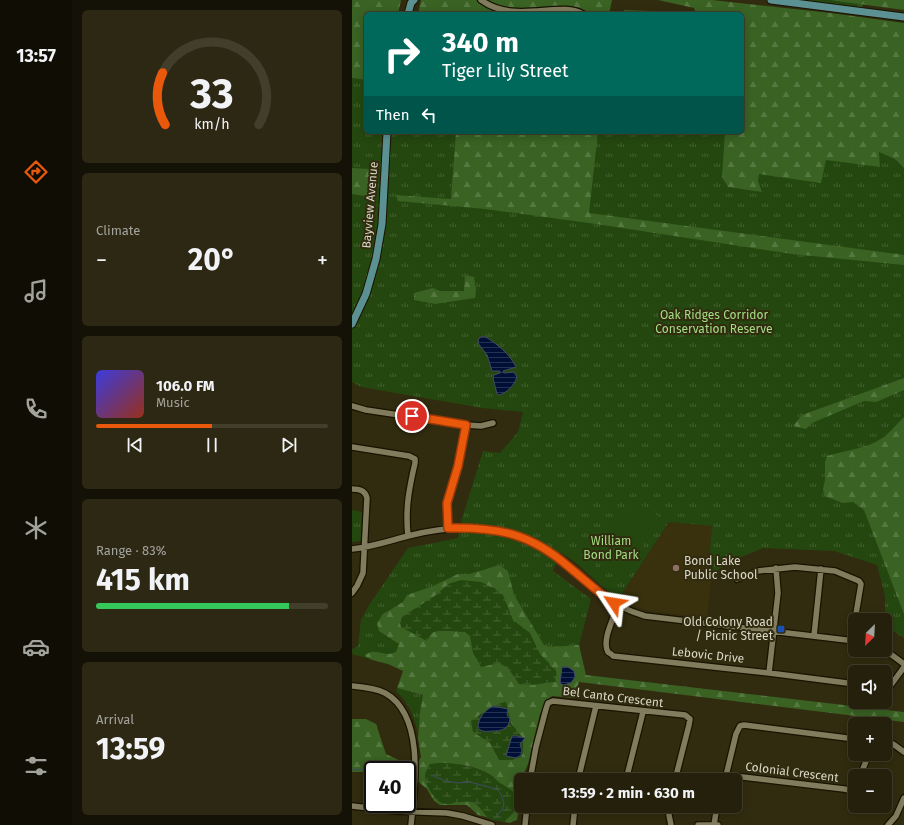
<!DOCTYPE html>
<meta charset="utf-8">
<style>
body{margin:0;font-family:"Fira Sans",sans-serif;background:#2d2814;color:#f1f3f6;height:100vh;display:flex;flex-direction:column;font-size:15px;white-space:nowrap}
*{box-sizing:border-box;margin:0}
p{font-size:13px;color:#a3a39d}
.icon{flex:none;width:22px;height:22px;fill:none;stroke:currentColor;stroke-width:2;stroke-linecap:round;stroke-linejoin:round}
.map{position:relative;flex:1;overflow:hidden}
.details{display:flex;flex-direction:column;gap:10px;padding:10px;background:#141206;width:280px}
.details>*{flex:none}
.top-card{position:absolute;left:12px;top:12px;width:380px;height:122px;border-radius:6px;box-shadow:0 2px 10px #0003,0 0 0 1px #423e2c;background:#00695c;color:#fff;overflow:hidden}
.needle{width:26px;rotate:204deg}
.controls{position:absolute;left:496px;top:613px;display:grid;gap:8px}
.controls a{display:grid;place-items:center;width:44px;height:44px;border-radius:6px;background:#25200b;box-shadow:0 2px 10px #0003,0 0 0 1px #423e2c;font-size:20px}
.speed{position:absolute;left:12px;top:761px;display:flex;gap:8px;font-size:20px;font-weight:700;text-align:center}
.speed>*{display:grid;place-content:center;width:52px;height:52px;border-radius:50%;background:#25200b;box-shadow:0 2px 10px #0003,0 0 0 1px #423e2c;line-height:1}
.speed .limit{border:2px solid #111;border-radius:6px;background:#fff;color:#111}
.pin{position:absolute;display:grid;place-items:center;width:34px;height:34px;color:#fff;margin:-17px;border:2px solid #fff;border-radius:50%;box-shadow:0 1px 4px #0007}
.me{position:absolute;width:44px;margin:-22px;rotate:303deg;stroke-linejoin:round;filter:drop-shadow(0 0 3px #0008)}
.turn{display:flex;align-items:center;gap:14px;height:84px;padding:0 12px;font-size:18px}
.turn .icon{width:52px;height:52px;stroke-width:2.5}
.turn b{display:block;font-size:28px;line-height:34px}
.then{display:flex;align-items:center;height:38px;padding:0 12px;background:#0003;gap:8px;font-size:15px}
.big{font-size:30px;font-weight:700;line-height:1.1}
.details .tile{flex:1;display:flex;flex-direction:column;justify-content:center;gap:6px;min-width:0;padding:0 14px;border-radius:6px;background:#2d2814}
.details .dial{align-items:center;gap:0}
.dial svg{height:104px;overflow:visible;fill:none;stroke:#423e2c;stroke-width:7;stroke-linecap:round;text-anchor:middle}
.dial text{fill:#f1f3f6;stroke:none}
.song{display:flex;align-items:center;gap:12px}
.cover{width:48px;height:48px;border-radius:6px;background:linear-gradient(135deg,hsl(240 70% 55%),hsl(10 70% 35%))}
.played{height:4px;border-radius:2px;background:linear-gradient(90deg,#ea580c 50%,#423e2c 50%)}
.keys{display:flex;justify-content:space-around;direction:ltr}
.heat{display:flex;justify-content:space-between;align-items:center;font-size:22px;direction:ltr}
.charge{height:6px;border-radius:3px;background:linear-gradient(90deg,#34c759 83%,#423e2c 0)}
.trip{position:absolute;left:162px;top:773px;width:228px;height:40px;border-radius:6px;background:#25200b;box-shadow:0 2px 10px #0003,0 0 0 1px #423e2c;font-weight:700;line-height:40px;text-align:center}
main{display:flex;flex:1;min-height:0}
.tab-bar{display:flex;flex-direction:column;width:72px;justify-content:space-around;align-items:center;background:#0f0d04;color:#a3a39d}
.tab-bar .icon{width:28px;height:28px}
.tab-bar .on{color:#ea580c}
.tab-bar b{font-size:18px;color:#f1f3f6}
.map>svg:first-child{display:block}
.built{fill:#39310d}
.grass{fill:url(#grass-tufts)}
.forest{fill:url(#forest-firs)}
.wetland{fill:url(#wetland-marsh)}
.pitch{fill:#24470f}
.water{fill:url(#water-rules);stroke:#424b62}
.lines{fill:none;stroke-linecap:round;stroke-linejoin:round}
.stream{stroke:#424b62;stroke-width:1}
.minor-casing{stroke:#191300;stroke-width:8}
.major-casing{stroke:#191300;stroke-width:9}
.minor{stroke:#827c5e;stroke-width:5.5}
.major{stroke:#5b9192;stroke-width:7}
.route-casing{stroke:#983908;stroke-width:10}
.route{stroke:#ea580c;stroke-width:7}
.education-dot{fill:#8d6e63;stroke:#312b0f;stroke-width:1.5}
.transit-dot{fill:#1a4fb4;stroke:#312b0f;stroke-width:1.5}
.labels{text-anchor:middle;stroke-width:4;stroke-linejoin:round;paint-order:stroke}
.street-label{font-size:12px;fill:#dbd8c8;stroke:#312b0f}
.park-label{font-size:12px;fill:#a2dd84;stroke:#312b0f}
.poi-label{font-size:12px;fill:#dbd8c8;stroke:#312b0f;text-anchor:start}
</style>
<main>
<nav class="tab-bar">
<b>13:57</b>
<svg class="icon on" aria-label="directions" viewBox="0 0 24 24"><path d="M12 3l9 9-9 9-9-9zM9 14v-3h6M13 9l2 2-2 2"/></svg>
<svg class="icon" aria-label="music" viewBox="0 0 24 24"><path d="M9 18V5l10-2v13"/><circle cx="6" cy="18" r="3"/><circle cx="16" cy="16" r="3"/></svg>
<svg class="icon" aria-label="phone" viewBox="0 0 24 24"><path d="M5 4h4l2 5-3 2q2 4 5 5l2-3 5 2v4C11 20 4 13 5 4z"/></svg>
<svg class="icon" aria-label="climate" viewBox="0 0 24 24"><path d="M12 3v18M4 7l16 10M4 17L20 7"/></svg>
<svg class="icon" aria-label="car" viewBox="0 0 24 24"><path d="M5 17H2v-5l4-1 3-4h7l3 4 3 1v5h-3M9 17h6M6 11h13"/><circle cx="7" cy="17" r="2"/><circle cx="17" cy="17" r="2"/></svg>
<svg class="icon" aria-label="filters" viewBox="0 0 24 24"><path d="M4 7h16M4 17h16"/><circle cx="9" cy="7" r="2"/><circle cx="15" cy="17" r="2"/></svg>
</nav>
<section class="details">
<div class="tile dial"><svg viewBox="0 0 100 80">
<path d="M14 69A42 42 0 1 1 86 69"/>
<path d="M14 69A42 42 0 0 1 12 29" stroke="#ea580c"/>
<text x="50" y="56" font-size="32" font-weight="700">33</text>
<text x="50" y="72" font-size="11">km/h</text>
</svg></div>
<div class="tile"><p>Climate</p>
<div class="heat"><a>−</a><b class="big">20°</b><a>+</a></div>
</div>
<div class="tile">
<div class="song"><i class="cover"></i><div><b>106.0 FM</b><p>Music</p></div></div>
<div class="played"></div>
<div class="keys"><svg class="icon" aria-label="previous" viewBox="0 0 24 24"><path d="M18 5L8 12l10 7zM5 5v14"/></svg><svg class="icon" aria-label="pause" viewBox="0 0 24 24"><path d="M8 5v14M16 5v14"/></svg><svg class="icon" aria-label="next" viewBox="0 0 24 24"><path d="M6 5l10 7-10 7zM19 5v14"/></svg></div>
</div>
<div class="tile"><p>Range · 83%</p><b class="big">415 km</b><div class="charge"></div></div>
<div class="tile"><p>Arrival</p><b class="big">13:59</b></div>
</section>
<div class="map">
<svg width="552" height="825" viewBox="0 0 552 825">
<defs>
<pattern id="grass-tufts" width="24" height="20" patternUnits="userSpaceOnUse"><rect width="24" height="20" fill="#24470f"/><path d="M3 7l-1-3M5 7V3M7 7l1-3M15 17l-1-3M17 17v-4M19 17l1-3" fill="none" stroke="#436130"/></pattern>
<pattern id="forest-firs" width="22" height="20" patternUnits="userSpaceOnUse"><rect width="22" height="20" fill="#396223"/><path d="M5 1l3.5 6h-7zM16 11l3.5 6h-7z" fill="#557841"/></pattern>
<pattern id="wetland-marsh" width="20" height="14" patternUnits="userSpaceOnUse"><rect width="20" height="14" fill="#24470f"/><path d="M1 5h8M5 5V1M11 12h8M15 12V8" fill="none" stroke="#436130"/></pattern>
<pattern id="water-rules" width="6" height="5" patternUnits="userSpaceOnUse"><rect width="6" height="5" fill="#000f36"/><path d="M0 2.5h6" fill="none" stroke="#253152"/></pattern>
</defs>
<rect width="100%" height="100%" fill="#312b0f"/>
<path class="built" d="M317,522L360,526L357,561H361L355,618L298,611L279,605L267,598Z"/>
<path class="grass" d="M435,0H510L511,9Z
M0,78L14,80V132H390L552,146V638L533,626V596L525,565L482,551L411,548L380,561L360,574L361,561H357L360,526L317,522L267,598C245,586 230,564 208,552L201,571L239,599L227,645L233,675L52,671L36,664L0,654V649L6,646L9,620L17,605L56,548L106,538L109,522L131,451L148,453L166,432L171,412L130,408L9,387L0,382Z
M0,510L10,512L9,541L0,542Z
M45,688L71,695L68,712L66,733C61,715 58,704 44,691Z"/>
<path class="forest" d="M0,0H49L46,14H14V80L0,78Z
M69,0H260L257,14H66Z
M306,0H360L479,13L552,23V168L543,159L527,152L528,167L474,160L469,183L407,174L406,181L410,192L376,187L370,177L373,132H390V14H344L342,8Z
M479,0H552V10L484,1Z
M272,10L332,12L333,14H271Z
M104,132H246L237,213L552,255V265L440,254L244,224L133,209L46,201L44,195L99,199Z
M0,168L17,169L20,197L0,194Z
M113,275L122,277L124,290L123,298L83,304L62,300V293L81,288L88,291H112Z
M552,378V390L524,402L512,401L460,423L454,429L441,426L450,415Z
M552,417V614L512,510L501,502L491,503L472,496L471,489L473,480V462L475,456C494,450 515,449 532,437C539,431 546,423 552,417Z
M147,565L156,571L162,595L192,645L198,647L227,645L234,675L552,712V722L227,682L222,698L200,696L193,703L188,714L176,764L169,780V800L165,820L157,823L126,815L115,805H88L82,801L75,789L55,772V770H49L38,766L16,772H0V719H14L24,724L34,754L63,768L69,757L66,738L68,712L71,695L45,688L51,671L36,664L20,660L13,656C19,648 28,654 36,654C39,654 41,653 44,652L47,644L27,631L25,623L31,614L51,602L55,595L81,586L106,574H118Z"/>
<path class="wetland" d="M109,580L129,582L144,589L151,595L161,620L178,633L188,654L197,663L198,666L203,669L205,674L203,678L204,682H201L180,685L167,684L156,668L147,663L129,667L121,653L118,636L113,632C106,632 85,629 80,633C78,635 76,639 75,641L49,627L48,623L50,617L84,595L96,584Z
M154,702L159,723L171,738V753L169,757L160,760H147L138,743L121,732L119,721C129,714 142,704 154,702Z
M86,763C104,763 123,765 139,775C142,777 145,781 148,783C157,788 162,791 167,800L162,812L152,822C148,820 144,821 140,820C132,817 129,806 122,803C112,799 104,804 94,804C84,804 73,785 73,776C73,772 76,768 78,764Z"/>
<path class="pitch" d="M278,497L309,518L274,572L242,552Z
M234,554H244V567H235Z"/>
<path class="water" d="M132,336C144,343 158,354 164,367L151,371L152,373L162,372L165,377C162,386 156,391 148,395L145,394L141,378L142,375L148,373V371H140L135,355L126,343L127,338Z
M210,667H216L222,671L223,677L219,683L211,685L208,683Z
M141,706L156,709L155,715L158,719C157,729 149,731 141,731C135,731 131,733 126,728C126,718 132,711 141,706Z
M160,736H165L173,738L168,744L170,750L169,755L164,758L154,756Z"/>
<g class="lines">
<path class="stream" d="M0,770L38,766L48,770
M55,774L58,775
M79,775L94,781L106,783L118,782L144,789L149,794L152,804L150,810L143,818"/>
<g class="minor-casing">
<path id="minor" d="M129,0C163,25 208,0 231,14
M0,406L14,410L114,425L129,426L141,423
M0,447L57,456L63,459V463C57,489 53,509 56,536
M0,489C7,489 13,490 15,498L11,573L5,586L0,593
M96,528L95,503L105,466L114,425
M0,549C20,547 37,541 56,536C108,523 154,524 200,554C217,565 230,580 246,593C260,603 276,611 293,616L503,641
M385,579L406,571L443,567L483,571L507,581L509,584L503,620
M266,605C263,616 249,640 256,652C257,653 260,654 261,656L417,673L503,684
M462,636L469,569
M501,640L503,623
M533,650L552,664
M417,673L426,593L424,568
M0,686C11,687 23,688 33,693C73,715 63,787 59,825
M533,693L552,667
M533,741L541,744L552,752
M374,775L492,789L497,790L503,787
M508,776L517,754
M178,780L184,747L194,709L196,703L201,701L333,715L338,719L337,725L323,780
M226,780L244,706
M274,780L291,712
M373,780L384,734L388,726L392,725L503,739
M0,806L43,811L95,813L111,816L140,825
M317,806V815L319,825
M173,825L175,806
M221,825L223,806
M346,825H366
M362,825L365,806
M536,825L544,816L552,798"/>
</g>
<g class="major-casing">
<path id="major" d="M419,0L552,17
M56,14L59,3L62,0
M0,324L14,294L24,259L30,224L35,132"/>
</g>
<use href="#minor" class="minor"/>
<use href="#major" class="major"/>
</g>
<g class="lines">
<g class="route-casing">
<path id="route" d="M60,416L114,425L106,466L95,503L96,528C146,527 178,533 217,567C232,579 246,593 262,603"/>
</g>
<use href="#route" class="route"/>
</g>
<circle class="education-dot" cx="324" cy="568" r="4"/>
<rect class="transit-dot" x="425" y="625" width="8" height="8" rx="2"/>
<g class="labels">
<g class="street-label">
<text transform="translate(18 205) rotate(-85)" y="4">Bayview Avenue</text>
<text transform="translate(356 655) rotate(6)" y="4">Lebovic Drive</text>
<text transform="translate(261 697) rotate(7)" y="4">Bel Canto Crescent</text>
<text transform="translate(440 772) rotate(7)" y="4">Colonial Crescent</text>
</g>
<g class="park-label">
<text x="362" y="319">Oak Ridges Corridor<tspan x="362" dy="14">Conservation Reserve</tspan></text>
<text x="259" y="545">William<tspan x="259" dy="14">Bond Park</tspan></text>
</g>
<g class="poi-label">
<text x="332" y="565">Bond Lake<tspan x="332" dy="14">Public School</tspan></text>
<text x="421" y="626" text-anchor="end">Old Colony Road<tspan x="421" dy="14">/ Picnic Street</tspan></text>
</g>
</g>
</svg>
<div class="controls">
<a><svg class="needle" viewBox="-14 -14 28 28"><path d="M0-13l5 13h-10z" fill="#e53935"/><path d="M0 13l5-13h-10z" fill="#a3a39d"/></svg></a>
<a><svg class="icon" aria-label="sound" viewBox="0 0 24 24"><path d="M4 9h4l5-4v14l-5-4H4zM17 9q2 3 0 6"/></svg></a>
<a>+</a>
<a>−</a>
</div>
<div class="speed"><div class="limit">40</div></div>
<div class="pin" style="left:60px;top:416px;background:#d93025"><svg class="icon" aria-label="arrive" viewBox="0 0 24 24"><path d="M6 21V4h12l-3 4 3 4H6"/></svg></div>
<svg class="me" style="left:262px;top:603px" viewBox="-20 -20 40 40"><path d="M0-17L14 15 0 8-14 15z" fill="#ea580c" stroke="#fff" stroke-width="4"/></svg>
<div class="trip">13:59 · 2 min · 630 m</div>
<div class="top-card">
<div class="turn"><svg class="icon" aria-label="right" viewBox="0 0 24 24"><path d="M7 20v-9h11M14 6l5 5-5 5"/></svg><div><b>340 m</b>Tiger Lily Street</div></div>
<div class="then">Then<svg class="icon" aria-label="left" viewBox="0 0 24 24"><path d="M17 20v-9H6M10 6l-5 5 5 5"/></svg></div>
</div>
</div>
</main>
